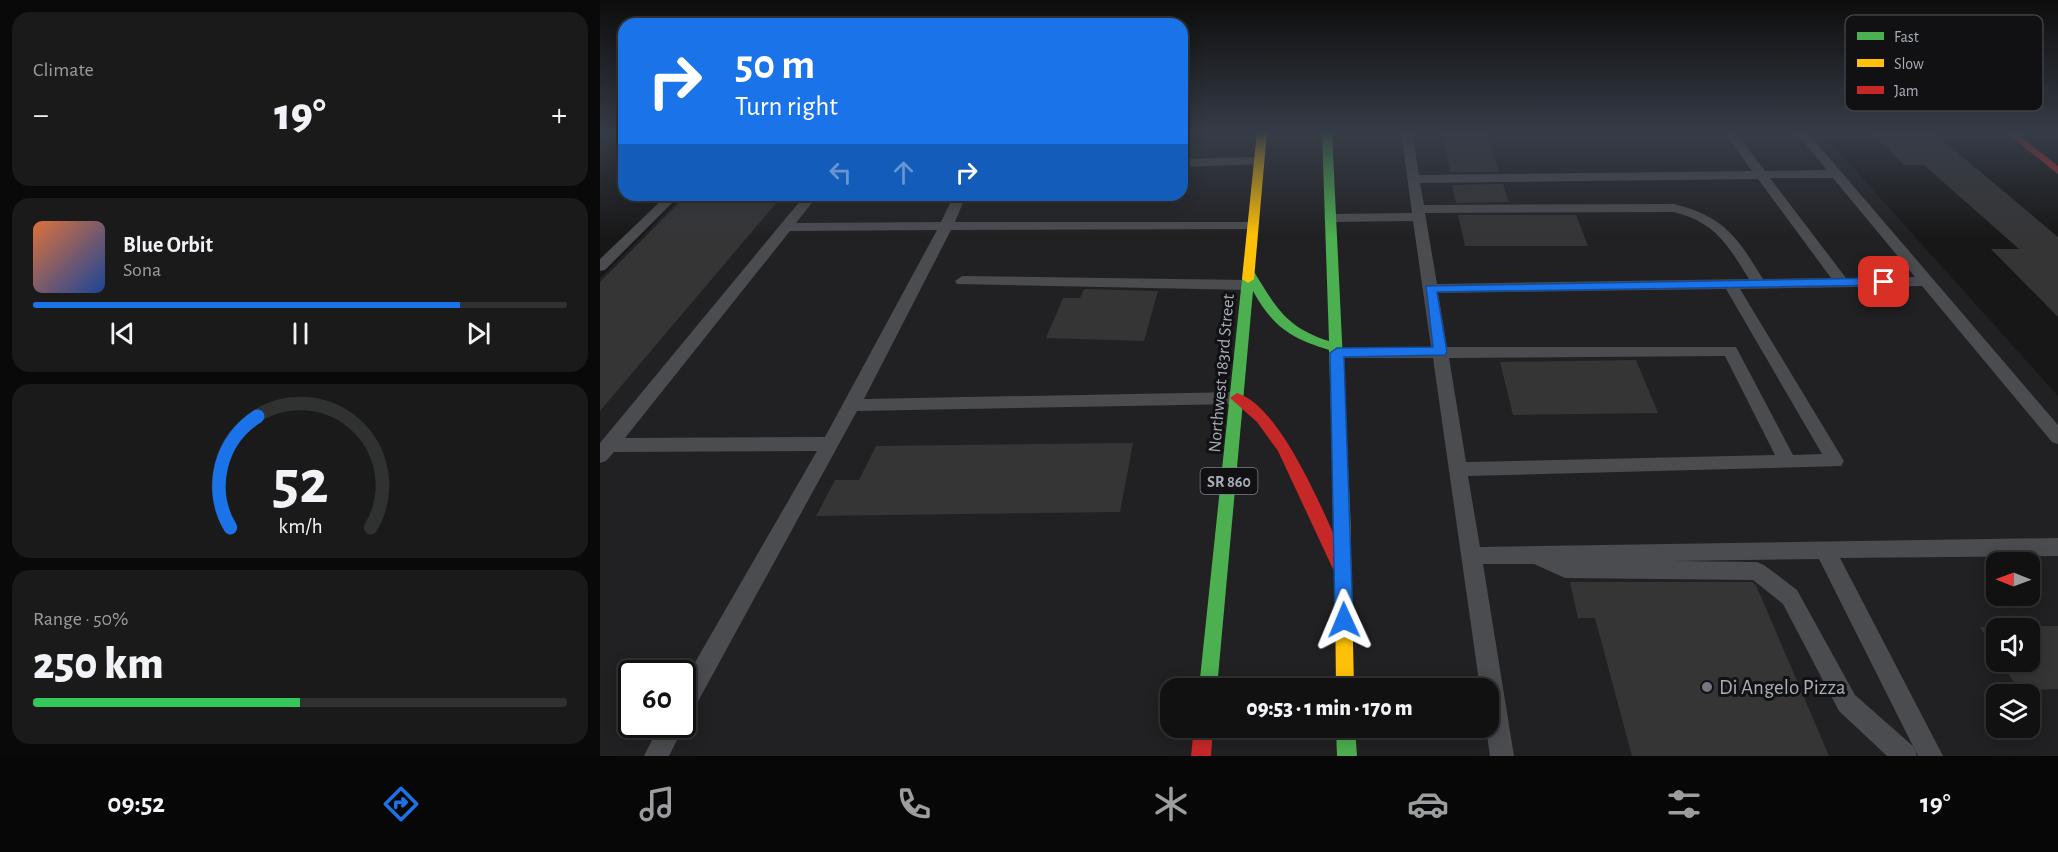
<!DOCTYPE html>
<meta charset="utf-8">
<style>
body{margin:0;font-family:"Alegreya Sans",sans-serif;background:#1a1a1a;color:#f1f3f6;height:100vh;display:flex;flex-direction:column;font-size:22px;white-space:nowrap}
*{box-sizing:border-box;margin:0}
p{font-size:20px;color:#9c9d9f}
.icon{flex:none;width:33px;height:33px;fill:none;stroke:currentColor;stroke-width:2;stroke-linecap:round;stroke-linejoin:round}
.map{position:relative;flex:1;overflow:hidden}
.details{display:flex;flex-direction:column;gap:12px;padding:12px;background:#090909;width:600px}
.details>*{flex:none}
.hud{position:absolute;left:18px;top:18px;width:570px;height:183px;border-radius:18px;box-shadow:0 3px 15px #0003,0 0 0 2px #303131;background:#1a73e8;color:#fff;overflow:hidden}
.needle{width:39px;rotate:271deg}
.buttons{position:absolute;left:1386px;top:552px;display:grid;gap:12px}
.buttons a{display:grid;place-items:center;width:54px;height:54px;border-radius:12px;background:#111;box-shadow:0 3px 15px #0003,0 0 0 2px #303131;font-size:30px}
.speed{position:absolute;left:18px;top:660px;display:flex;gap:12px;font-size:30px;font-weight:700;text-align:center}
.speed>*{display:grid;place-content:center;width:78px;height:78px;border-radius:50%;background:#111;box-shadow:0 3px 15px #0003,0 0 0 2px #303131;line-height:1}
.speed .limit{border:3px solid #111;border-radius:9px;background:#fff;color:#111}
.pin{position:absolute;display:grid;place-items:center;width:51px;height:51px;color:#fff;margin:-26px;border-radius:12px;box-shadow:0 3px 9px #0006}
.me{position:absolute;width:66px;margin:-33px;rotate:359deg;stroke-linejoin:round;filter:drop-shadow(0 0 4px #0008)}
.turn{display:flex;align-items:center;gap:21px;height:126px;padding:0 18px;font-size:27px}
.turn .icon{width:78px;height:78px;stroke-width:2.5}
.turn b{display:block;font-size:42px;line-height:51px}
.lanes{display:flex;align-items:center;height:57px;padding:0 18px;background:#0003;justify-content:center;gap:30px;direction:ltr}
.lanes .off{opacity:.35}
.big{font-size:45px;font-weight:800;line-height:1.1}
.details .card{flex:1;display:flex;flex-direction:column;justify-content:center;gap:9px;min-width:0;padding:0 21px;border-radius:18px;background:#1a1a1a}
.details .dial{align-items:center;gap:0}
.dial svg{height:156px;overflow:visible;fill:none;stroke:#303131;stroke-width:7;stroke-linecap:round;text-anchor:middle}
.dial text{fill:#f1f3f6;stroke:none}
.song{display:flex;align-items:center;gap:18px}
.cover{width:72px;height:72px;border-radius:9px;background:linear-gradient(135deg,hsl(20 70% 55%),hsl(220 70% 35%))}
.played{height:6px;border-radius:3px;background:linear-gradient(90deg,#1a73e8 80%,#303131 80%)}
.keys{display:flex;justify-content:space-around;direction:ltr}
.heat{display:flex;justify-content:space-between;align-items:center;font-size:33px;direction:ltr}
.charge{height:9px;border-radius:4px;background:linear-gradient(90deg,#34c759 50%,#303131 0)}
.trip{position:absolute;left:560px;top:678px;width:339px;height:60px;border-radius:18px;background:#111;box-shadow:0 3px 15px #0003,0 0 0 2px #303131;font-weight:800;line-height:60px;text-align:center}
.tab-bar{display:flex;height:96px;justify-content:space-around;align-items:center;background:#070707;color:#9c9d9f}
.tab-bar .icon{width:42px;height:42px}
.tab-bar .current{color:#1a73e8}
.tab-bar b{font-size:27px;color:#f1f3f6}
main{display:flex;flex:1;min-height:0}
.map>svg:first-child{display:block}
.built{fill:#212123;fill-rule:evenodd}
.building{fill:#353536}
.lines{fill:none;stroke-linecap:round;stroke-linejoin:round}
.lane{fill:#4b4c50;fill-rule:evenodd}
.fast{fill:#4caf50;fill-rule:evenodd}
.slow{fill:#ffc107;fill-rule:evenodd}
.jam{fill:#c62828;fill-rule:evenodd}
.route{fill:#1a73e8;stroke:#114b97;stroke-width:1.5}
.poi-dot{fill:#757880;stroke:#111113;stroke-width:2}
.labels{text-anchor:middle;stroke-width:6;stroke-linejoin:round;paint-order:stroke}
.shield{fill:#111113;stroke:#7b7e86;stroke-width:1.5}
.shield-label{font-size:16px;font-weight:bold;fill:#a8adb8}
.street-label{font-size:18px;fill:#a8adb8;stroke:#111113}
.near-poi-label{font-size:21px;fill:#a8adb8;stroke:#111113;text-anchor:start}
.key{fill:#111113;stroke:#3e4045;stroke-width:1.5}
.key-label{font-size:16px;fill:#a8adb8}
</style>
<main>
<section class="details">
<div class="card"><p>Climate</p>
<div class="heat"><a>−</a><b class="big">19°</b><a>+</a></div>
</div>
<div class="card">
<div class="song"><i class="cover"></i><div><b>Blue Orbit</b><p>Sona</p></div></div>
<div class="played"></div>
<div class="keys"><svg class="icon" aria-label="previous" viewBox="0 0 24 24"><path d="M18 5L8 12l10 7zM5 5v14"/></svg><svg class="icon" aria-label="pause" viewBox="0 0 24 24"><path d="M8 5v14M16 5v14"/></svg><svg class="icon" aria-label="next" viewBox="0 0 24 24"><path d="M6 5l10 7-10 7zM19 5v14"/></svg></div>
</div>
<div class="card dial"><svg viewBox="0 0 100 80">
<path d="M14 69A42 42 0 1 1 86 69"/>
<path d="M14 69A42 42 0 0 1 28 12" stroke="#1a73e8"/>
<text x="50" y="56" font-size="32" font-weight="700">52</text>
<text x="50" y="72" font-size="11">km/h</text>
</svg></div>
<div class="card"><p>Range · 50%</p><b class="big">250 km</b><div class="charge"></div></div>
</section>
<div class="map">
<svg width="1458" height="756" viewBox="0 0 1458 756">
<rect width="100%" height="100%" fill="#171717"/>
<path class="built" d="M582,132H1221L1458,396V756H0V278L84,195H582ZM1396,562H1430V596H1396ZM1396,628H1430V662H1396ZM32,674H82V724H32ZM570,688H888V728H570ZM1396,694H1430V728H1396Z"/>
<path class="building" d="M841,132H886L899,172H850Z
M1271,132H1333L1458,237V317L1391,249H1419L1324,165H1304Z
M903,184L909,202L856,203L852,185Z
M87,195H183L0,411V282Z
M858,215H976L988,246H865Z
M484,289L558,291L544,341L446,338L463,298H480Z
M1036,360L1058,413L913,415L900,362Z
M533,443L520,512L216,516L235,480H259L276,446Z
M970,582H1152L1156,585L1229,756H1032L995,618H978Z
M1458,626V689L1419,690L1401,662H1430V628H1396V653L1380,627Z"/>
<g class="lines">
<path class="lane" d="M801,132H812L819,175L1152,171L1124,132H1135L1165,171L1227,170L1195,132H1207L1458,425V444L1452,442L1322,286L1140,289L1241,456L1244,461L1241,466L868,476L880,547L1458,538V556L1240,558L1343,756H1318L1219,559L1072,561L1157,562L1164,565L1197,590L1255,695L1314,747L1317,756H1287L1239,711L1183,604L1153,580L965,578L934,564H883L914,756H890L886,728H888V688H880L833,358H737L729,353L737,348L831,347L813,221L731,222L724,218L731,214L812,213ZM1170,178H1233L1315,277L1246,278ZM1158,179L1231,278L1163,279C1137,237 1125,217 1074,204L824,205L820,183ZM1074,212C1116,223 1127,244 1149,279L837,284L825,213ZM1126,289L1222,454L1193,455L1136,347H847L838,293ZM1125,356L1175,455L866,462L849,358Z
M659,157L663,158V164L582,167V159Z
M67,195H80L5,270L0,271V259Z
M205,195H218L196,223L341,222L354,195H366L355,222H658V228L653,229L351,230L264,399L637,392L645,398L637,404L257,411L90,716L83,719L85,724L69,756H44L60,724H82V685L217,451L14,452L6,461L0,463V443ZM337,230L225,437L25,438L190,231Z
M362,276L648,280L655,285L648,290L357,284L355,281Z"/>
<path class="fast" d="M722,132H732L750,508L748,513L742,514L736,513L734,508L729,350C690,338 673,327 653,291L617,688H599L642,279L645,276L643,273L645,270H653C676,307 685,327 729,341Z
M736,728H755L757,756H737Z"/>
<path class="slow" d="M657,132H667L654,279L648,283L642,279Z
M742,502L748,503L750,508L754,688H736L734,508L736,503Z"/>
<path class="jam" d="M1405,132H1415L1458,166V174Z
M637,393C683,407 727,521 747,564L745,569L739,571L733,569L678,451L657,422L630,398Z
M594,728H613L611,756H591Z"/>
</g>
<linearGradient id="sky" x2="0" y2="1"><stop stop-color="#0d0d0d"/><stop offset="0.56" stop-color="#363c47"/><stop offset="1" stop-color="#363c47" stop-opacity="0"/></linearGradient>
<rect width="1458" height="237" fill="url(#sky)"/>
<path class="route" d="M1284,278L1290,282L1288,285L837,292L847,352L845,355L744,357L753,620L751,625L744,628L738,625L735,620L730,353L737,348L833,347L826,286Z"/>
<circle class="poi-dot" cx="1107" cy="687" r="6"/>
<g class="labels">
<rect class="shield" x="600.5" y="468" width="57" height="26" rx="4.5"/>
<g class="shield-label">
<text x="629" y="487">SR 860</text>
</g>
<g class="street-label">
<text transform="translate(621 373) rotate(-85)" y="6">Northwest 183rd Street</text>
</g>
<g class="near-poi-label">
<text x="1119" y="694">Di Angelo Pizza</text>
</g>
</g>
<rect x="1245" y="15" width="198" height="96" rx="9" class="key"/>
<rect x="1257" y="32" width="27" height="8" fill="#4caf50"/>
<rect x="1257" y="59" width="27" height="8" fill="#ffc107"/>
<rect x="1257" y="86" width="27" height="8" fill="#c62828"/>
<g class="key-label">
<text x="1294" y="42">Fast</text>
<text x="1294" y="69">Slow</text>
<text x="1294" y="96">Jam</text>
</g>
</svg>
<div class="buttons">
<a><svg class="needle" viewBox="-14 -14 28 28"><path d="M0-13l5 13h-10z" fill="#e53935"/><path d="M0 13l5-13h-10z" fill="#9c9d9f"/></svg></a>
<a><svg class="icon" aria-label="sound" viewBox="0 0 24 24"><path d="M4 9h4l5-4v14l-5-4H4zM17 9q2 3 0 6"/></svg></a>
<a><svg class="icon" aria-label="layers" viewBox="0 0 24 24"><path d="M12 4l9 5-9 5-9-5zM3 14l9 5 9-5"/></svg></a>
</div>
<div class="speed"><div class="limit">60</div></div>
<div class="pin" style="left:1284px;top:282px;background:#d93025"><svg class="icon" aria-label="arrive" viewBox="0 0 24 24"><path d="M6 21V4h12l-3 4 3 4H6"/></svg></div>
<svg class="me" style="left:744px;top:620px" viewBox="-20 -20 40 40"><path d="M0-17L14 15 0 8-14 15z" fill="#1a73e8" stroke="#fff" stroke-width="4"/></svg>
<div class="trip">09:53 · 1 min · 170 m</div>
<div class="hud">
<div class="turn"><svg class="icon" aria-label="right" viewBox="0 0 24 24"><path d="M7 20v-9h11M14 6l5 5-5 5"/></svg><div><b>50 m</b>Turn right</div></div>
<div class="lanes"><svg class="icon off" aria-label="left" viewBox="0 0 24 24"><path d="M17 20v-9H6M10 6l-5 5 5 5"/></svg><svg class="icon off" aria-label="ahead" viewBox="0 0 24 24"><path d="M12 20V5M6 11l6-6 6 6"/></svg><svg class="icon" aria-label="right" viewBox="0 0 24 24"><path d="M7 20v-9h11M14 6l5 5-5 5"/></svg></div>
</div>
</div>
</main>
<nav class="tab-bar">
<b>09:52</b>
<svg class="icon current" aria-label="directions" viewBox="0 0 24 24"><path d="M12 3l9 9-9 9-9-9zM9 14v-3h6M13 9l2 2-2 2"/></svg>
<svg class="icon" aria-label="music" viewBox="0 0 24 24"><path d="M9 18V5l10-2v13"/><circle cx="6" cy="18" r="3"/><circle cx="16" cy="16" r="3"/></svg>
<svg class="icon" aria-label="phone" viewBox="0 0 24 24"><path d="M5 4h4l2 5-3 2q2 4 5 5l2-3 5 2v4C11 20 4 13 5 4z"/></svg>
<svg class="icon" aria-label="climate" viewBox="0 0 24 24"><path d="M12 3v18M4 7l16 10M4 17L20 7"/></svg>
<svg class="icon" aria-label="car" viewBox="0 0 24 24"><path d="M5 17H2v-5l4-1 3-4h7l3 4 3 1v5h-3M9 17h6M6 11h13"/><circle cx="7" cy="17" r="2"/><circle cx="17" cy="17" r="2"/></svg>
<svg class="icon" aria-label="filters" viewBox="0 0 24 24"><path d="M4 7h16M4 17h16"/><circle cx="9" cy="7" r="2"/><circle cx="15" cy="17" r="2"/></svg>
<b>19°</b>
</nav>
